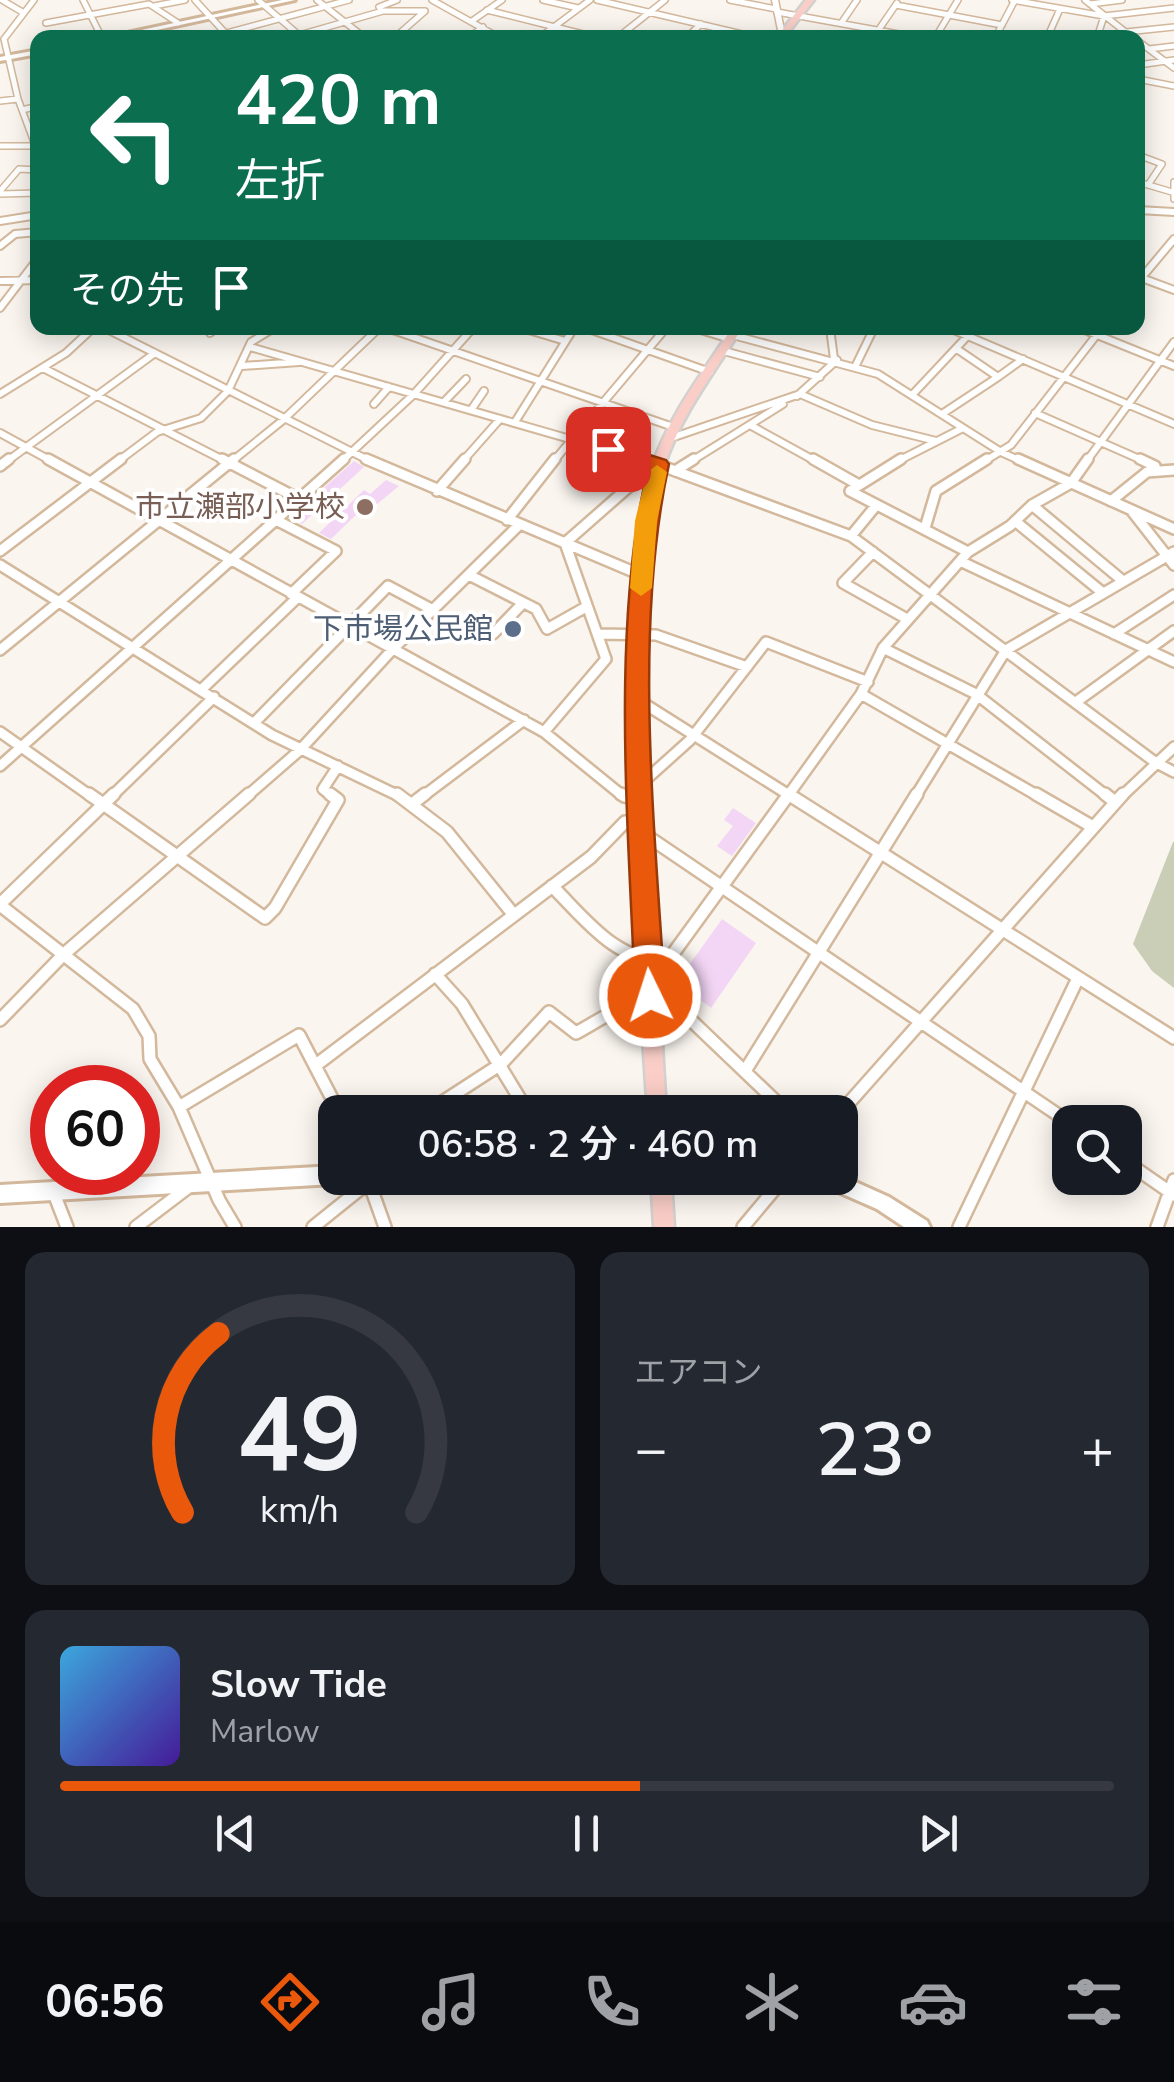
<!DOCTYPE html>
<html lang="ja">
<meta charset="utf-8">
<style>
body{margin:0;font-family:"Nunito Sans","Noto Sans JP",sans-serif;background:#242831;color:#f1f3f6;height:100vh;display:flex;flex-direction:column;font-size:38px;white-space:nowrap}
*{box-sizing:border-box;margin:0}
p{font-size:32px;color:#9ea1a6}
.icon{flex:none;width:55px;height:55px;fill:none;stroke:currentColor;stroke-width:2;stroke-linecap:round;stroke-linejoin:round}
.map{position:relative;height:1227px;overflow:hidden}
.drawer{display:flex;flex-direction:column;gap:25px;padding:25px;background:#0d0f14;flex:1}
.drawer>*{flex:none}
.banner{position:absolute;left:30px;top:30px;width:1115px;height:305px;border-radius:20px;box-shadow:0 5px 25px #0003;background:#0b6e4f;color:#fff;overflow:hidden}
.fabs{position:absolute;left:1052px;top:1105px;display:grid;gap:20px}
.fabs a{display:grid;place-items:center;width:90px;height:90px;border-radius:20px;background:#171b24;box-shadow:0 5px 25px #0003;font-size:50px}
.speed{position:absolute;left:30px;top:1065px;display:flex;gap:20px;font-size:50px;font-weight:700;text-align:center}
.speed>*{display:grid;place-content:center;width:130px;height:130px;border-radius:50%;background:#171b24;box-shadow:0 5px 25px #0003;line-height:1}
.speed .limit{border:15px solid #d22;background:#fff;color:#111}
.pin{position:absolute;display:grid;place-items:center;width:85px;height:85px;color:#fff;margin:-42px;border-radius:20px;box-shadow:0 5px 15px #0006}
.me{position:absolute;width:110px;margin:-55px;rotate:356deg;stroke-linejoin:round;filter:drop-shadow(0 0 8px #0008)}
.turn{display:flex;align-items:center;gap:35px;height:210px;padding:0 40px;font-size:45px}
.turn .icon{width:130px;height:130px;stroke-width:2.5}
.turn b{display:block;font-size:70px;line-height:85px}
.then{display:flex;align-items:center;height:95px;padding:0 40px;background:#0003;gap:20px;font-size:38px}
.big{font-size:75px;font-weight:600;line-height:1.1}
.drawer .card{flex:1;display:flex;flex-direction:column;justify-content:center;gap:15px;min-width:0;padding:0 35px;border-radius:20px;background:#242831}
.drawer .dial{align-items:center;gap:0}
.dial svg{height:260px;overflow:visible;fill:none;stroke:#363941;stroke-width:7;stroke-linecap:round;text-anchor:middle}
.dial text{fill:#f1f3f6;stroke:none}
.song{display:flex;align-items:center;gap:30px}
.cover{width:120px;height:120px;border-radius:15px;background:linear-gradient(135deg,hsl(200 70% 55%),hsl(260 70% 35%))}
.played{height:10px;border-radius:5px;background:linear-gradient(90deg,#ea580c 55%,#363941 55%)}
.keys{display:flex;justify-content:space-around;direction:ltr}
.heat{display:flex;justify-content:space-between;align-items:center;font-size:55px;direction:ltr}
.drawer .tiles{flex:1;display:grid;gap:25px;grid-template-columns:1fr 1fr}
.card:last-child{grid-column:span 2}
.trip{position:absolute;left:318px;top:1095px;width:540px;height:100px;border-radius:20px;background:#171b24;box-shadow:0 5px 25px #0003;font-weight:600;line-height:100px;text-align:center}
.tab-bar{display:flex;height:160px;justify-content:space-around;align-items:center;background:#090b0e;color:#9ea1a6}
.tab-bar .icon{width:70px;height:70px}
.tab-bar .selected{color:#ea580c}
.tab-bar b{font-size:45px;color:#f1f3f6}
.map>svg:first-child{display:block}
.green{fill:#caceb6}
.building{fill:#f3d6f5}
.lines{fill:none;stroke-linecap:round;stroke-linejoin:round}
.minor-far3-casing{stroke:#d3b89c;stroke-width:8}
.minor-far2-casing{stroke:#d3b89c;stroke-width:10}
.minor-far1-casing{stroke:#d3b89c;stroke-width:14}
.minor-casing{stroke:#d3b89c;stroke-width:16}
.tertiary-casing{stroke:#d3b89c;stroke-width:9}
.secondary-casing{stroke:#d3b89c;stroke-width:6}
.primary-casing{stroke:#d3d1cf;stroke-width:5}
.minor-far3{stroke:#fff;stroke-width:5}
.minor-far2{stroke:#fff;stroke-width:6}
.minor-far1{stroke:#fff;stroke-width:9}
.minor{stroke:#fff;stroke-width:11}
.tertiary{stroke:#fff;stroke-width:6}
.secondary{fill:#fff;fill-rule:evenodd}
.primary{fill:#facec7;fill-rule:evenodd}
.route{fill:#ea580c;stroke:#983908;stroke-width:2.5}
.slow{fill:#f59e0b}
.education-dot{fill:#8d6e63;stroke:#fff;stroke-width:4}
.service-dot{fill:#5c6f8a;stroke:#fff;stroke-width:4}
.labels{text-anchor:middle;stroke-width:8;stroke-linejoin:round;paint-order:stroke}
.education-label{font-size:30px;fill:#785e54;stroke:#fff;text-anchor:end}
.service-label{font-size:30px;fill:#4e5e75;stroke:#fff;text-anchor:end}
</style>
<div class="map">
<svg width="1174" height="1227" viewBox="0 0 1174 1227">
<rect width="100%" height="100%" fill="#faf5ef"/>
<path class="green" d="M1173,842H1174V988L1152,971L1133,944Z"/>
<path class="building" d="M354,461L364,467L302,524L290,518Z
M386,480L399,486L365,514L360,511L331,539L319,533L364,490L370,494Z
M733,808L756,823L732,856L717,846L733,826L724,820Z
M722,919L756,943L711,1008L677,982Z"/>
<g class="lines">
<g class="minor-far3-casing">
<path id="minor-far3" d="M2,0L24,13
M34,0L4,39L18,99L38,153
M83,0L102,38
M195,0L227,35
M258,0L300,36
M317,0L365,38
M432,0L500,38
M543,0L578,8
M597,0L759,38
M730,0L776,9
M1012,0L1104,16L1174,8
M1085,0L1133,38
M1090,4L1122,0
M896,5L1002,25
M154,6L185,0
M379,7L397,0
M487,10L599,38
M777,12L921,38
M472,21L502,0
M842,22L857,0
M46,23L149,4L178,23
M1126,32L1174,27
M400,33L424,12
M782,35L795,38
M208,38L349,0
M289,38L383,11H425
M394,38L400,33L417,38
M468,38L483,27
M539,38L590,0
M617,38L665,0
M686,38L701,24
M873,38L897,3
M935,38L958,0
M995,38L1015,0
M1047,38L1060,9
M1097,38L1104,16
M1138,41L1174,68
M1149,49L1174,46
M1138,65L1174,60
M1138,79L1174,86
M0,101L18,99
M22,110L38,106
M0,146H37
M1138,155L1162,164L1148,185
M1138,182L1172,192
M1174,182V199
M0,191L19,169L38,170
M0,194L38,193"/>
</g>
<g class="minor-far2-casing">
<path id="minor-far2" d="M1138,210L1174,212
M0,221L38,215
M0,246L15,234L38,232
M1139,277L1174,290
M0,281L38,280
M1138,282L1174,239
M0,308L36,261
M105,328L372,462
M387,328L676,428
M522,328L565,341
M586,328L710,372
M694,328L730,339
M830,328L834,359
M949,328L1174,424
M1080,328L1174,366
M210,333L216,328
M733,335L878,374L1001,452L1023,462
M250,347L650,462
M724,351L820,377
M856,365L874,328
M242,366L299,362
M43,368L227,462
M998,377L1023,359
M0,394L66,353L93,328
M913,394L975,328
M797,396L837,360
M444,402L466,379
M374,404L389,387
M471,410L484,391
M1035,413L1146,462
M942,414L998,377L957,349
M515,422L574,328
M750,425L817,462
M0,433L53,462
M671,438L800,394L872,425L936,441
M6,462L155,353
M117,462L157,432L201,418L228,391L251,342L274,328
M231,462L283,420L379,328
M341,462L414,394L473,328
M462,462L500,419
M553,462L666,328
M690,462L783,404
M896,462L963,428
M983,462L1011,445L1102,328
M1086,462L1174,342"/>
</g>
<g class="minor-far1-casing">
<path id="minor-far1" d="M48,459L544,732L624,797
M222,459L299,499
M366,459L641,575
M643,459L851,536L1155,762L1174,772
M813,459L859,485
M901,459L850,491L968,552
M1018,459L1174,529
M1140,459L1155,466
M0,466L9,459
M675,471L694,459
M437,491L465,459
M1111,501L1147,472L1174,470
M1032,505L1123,581
M1131,510L1174,565
M276,520L336,551L291,594
M507,520L555,459
M1015,521L1103,593
M925,528L936,491L987,459
M851,536L874,508
M0,551L121,459
M873,552L843,583L907,619
M960,561L1174,662
M0,565L272,735L401,797
M469,575L536,609L547,629L586,607
M493,634L523,603
M598,634L656,635L747,667
M1114,634L1174,595
M883,648L976,694L1108,797
M0,650L234,459
M202,689L298,597
M861,694L1040,797
M640,701L792,797
M1076,702L1174,631
M254,723L388,586L433,610
M0,732L92,797
M544,732L606,659L565,543L656,463
M0,766L344,459
M641,784L690,740L766,642L868,682
M111,797L214,697
M246,797L300,750L392,650L519,525
M333,797L323,789L338,766
M422,797L524,720
M787,797L861,694L883,648L968,552L1010,526L1032,505L1071,483L1088,459
M915,797L1006,650L1174,552
M1121,797L1174,747"/>
</g>
<g class="minor-casing">
<path id="minor" d="M89,794L265,918L275,908L338,800L330,794
M397,794L447,832L513,914
M621,794L641,802
M788,794L1174,1038
M1036,794L1093,827
M1105,794L1115,802
M412,804L425,794
M644,834L1070,1123
M552,886C586,920 615,961 667,962L789,794
M0,904L114,794
M0,905L133,1009L149,1036L150,1059L179,1107L219,1200L235,1227
M435,974L462,1004L520,1099L504,1112
M0,1020L64,954L249,794
M316,1065L591,857L625,822H642
M745,1071L917,794
M179,1107L299,1035L339,1112
M427,1112L501,1064L549,1012L576,1033C609,1015 632,995 672,1002L787,1112
M840,1113L1123,794
M1125,1161L1174,1195
M369,1182L385,1227
M53,1191L67,1227
M136,1227L190,1186
M313,1227L369,1182L368,1178
M743,1227L784,1178
M959,1227L1078,978
M1157,1227L1174,1180"/>
</g>
<g class="tertiary-casing">
<path id="tertiary" d="M775,0L782,35"/>
</g>
<g class="secondary-casing">
<path id="secondary" d="M282,0H295L120,38H104Z
M38,50V54L0,61V57Z
M335,1166V1178H343L341,1181L335,1184L0,1203V1185Z
M840,1175L889,1197L927,1221L930,1227H904L877,1209L820,1184L817,1178H840Z"/>
</g>
<g class="primary-casing">
<path id="primary" d="M806,0H814L784,38H776Z
M732,328H742C714,373 680,416 664,467C638,547 646,634 648,716C651,848 658,980 666,1112H648C638,983 635,853 633,724C632,639 624,548 652,466C669,416 703,372 732,328Z
M651,1178H671L674,1227H654Z"/>
</g>
<use href="#minor-far3" class="minor-far3"/>
<use href="#minor-far2" class="minor-far2"/>
<use href="#minor-far1" class="minor-far1"/>
<use href="#minor" class="minor"/>
<use href="#tertiary" class="tertiary"/>
<use href="#secondary" class="secondary"/>
<use href="#primary" class="primary"/>
</g>
<path class="route" d="M608,442L666,460L669,464C633,629 655,828 665,996L660,1006L650,1010L640,1006L635,996C629,830 610,629 648,468L601,454V444Z"/>
<path class="slow" d="M657,465L667,472L657,521L652,588L641,596L630,588L635,521L647,472Z"/>
<circle class="education-dot" cx="365" cy="507" r="10"/>
<circle class="service-dot" cx="513" cy="629" r="10"/>
<g class="labels">
<g class="education-label">
<text x="345" y="517">市立瀬部小学校</text>
</g>
<g class="service-label">
<text x="493" y="639">下市場公民館</text>
</g>
</g>
</svg>
<div class="fabs">
<a><svg class="icon" aria-label="search" viewBox="0 0 24 24"><circle cx="10" cy="10" r="6"/><path d="M15 15l6 6"/></svg></a>
</div>
<div class="speed"><div class="limit">60</div></div>
<div class="pin" style="left:608px;top:449px;background:#d93025"><svg class="icon" aria-label="arrive" viewBox="0 0 24 24"><path d="M6 21V4h12l-3 4 3 4H6"/></svg></div>
<svg class="me" style="left:650px;top:996px" viewBox="-20 -20 40 40"><circle r="17" fill="#ea580c" stroke="#fff" stroke-width="3"/><path d="M0-11L8 9 0 5-8 9z" fill="#fff"/></svg>
<div class="trip">06:58 · 2 分 · 460 m</div>
<div class="banner">
<div class="turn"><svg class="icon" aria-label="left" viewBox="0 0 24 24"><path d="M17 20v-9H6M10 6l-5 5 5 5"/></svg><div><b>420 m</b>左折</div></div>
<div class="then">その先<svg class="icon" aria-label="arrive" viewBox="0 0 24 24"><path d="M6 21V4h12l-3 4 3 4H6"/></svg></div>
</div>
</div>
<section class="drawer">
<div class="tiles">
<div class="card dial"><svg viewBox="0 0 100 80">
<path d="M14 69A42 42 0 1 1 86 69"/>
<path d="M14 69A42 42 0 0 1 25 14" stroke="#ea580c"/>
<text x="50" y="56" font-size="32" font-weight="700">49</text>
<text x="50" y="72" font-size="11">km/h</text>
</svg></div>
<div class="card"><p>エアコン</p>
<div class="heat"><a>−</a><b class="big">23°</b><a>+</a></div>
</div>
<div class="card">
<div class="song"><i class="cover"></i><div><b>Slow Tide</b><p>Marlow</p></div></div>
<div class="played"></div>
<div class="keys"><svg class="icon" aria-label="previous" viewBox="0 0 24 24"><path d="M18 5L8 12l10 7zM5 5v14"/></svg><svg class="icon" aria-label="pause" viewBox="0 0 24 24"><path d="M8 5v14M16 5v14"/></svg><svg class="icon" aria-label="next" viewBox="0 0 24 24"><path d="M6 5l10 7-10 7zM19 5v14"/></svg></div>
</div>
</div>
</section>
<nav class="tab-bar">
<b>06:56</b>
<svg class="icon selected" aria-label="directions" viewBox="0 0 24 24"><path d="M12 3l9 9-9 9-9-9zM9 14v-3h6M13 9l2 2-2 2"/></svg>
<svg class="icon" aria-label="music" viewBox="0 0 24 24"><path d="M9 18V5l10-2v13"/><circle cx="6" cy="18" r="3"/><circle cx="16" cy="16" r="3"/></svg>
<svg class="icon" aria-label="phone" viewBox="0 0 24 24"><path d="M5 4h4l2 5-3 2q2 4 5 5l2-3 5 2v4C11 20 4 13 5 4z"/></svg>
<svg class="icon" aria-label="climate" viewBox="0 0 24 24"><path d="M12 3v18M4 7l16 10M4 17L20 7"/></svg>
<svg class="icon" aria-label="car" viewBox="0 0 24 24"><path d="M5 17H2v-5l4-1 3-4h7l3 4 3 1v5h-3M9 17h6M6 11h13"/><circle cx="7" cy="17" r="2"/><circle cx="17" cy="17" r="2"/></svg>
<svg class="icon" aria-label="filters" viewBox="0 0 24 24"><path d="M4 7h16M4 17h16"/><circle cx="9" cy="7" r="2"/><circle cx="15" cy="17" r="2"/></svg>
</nav>
